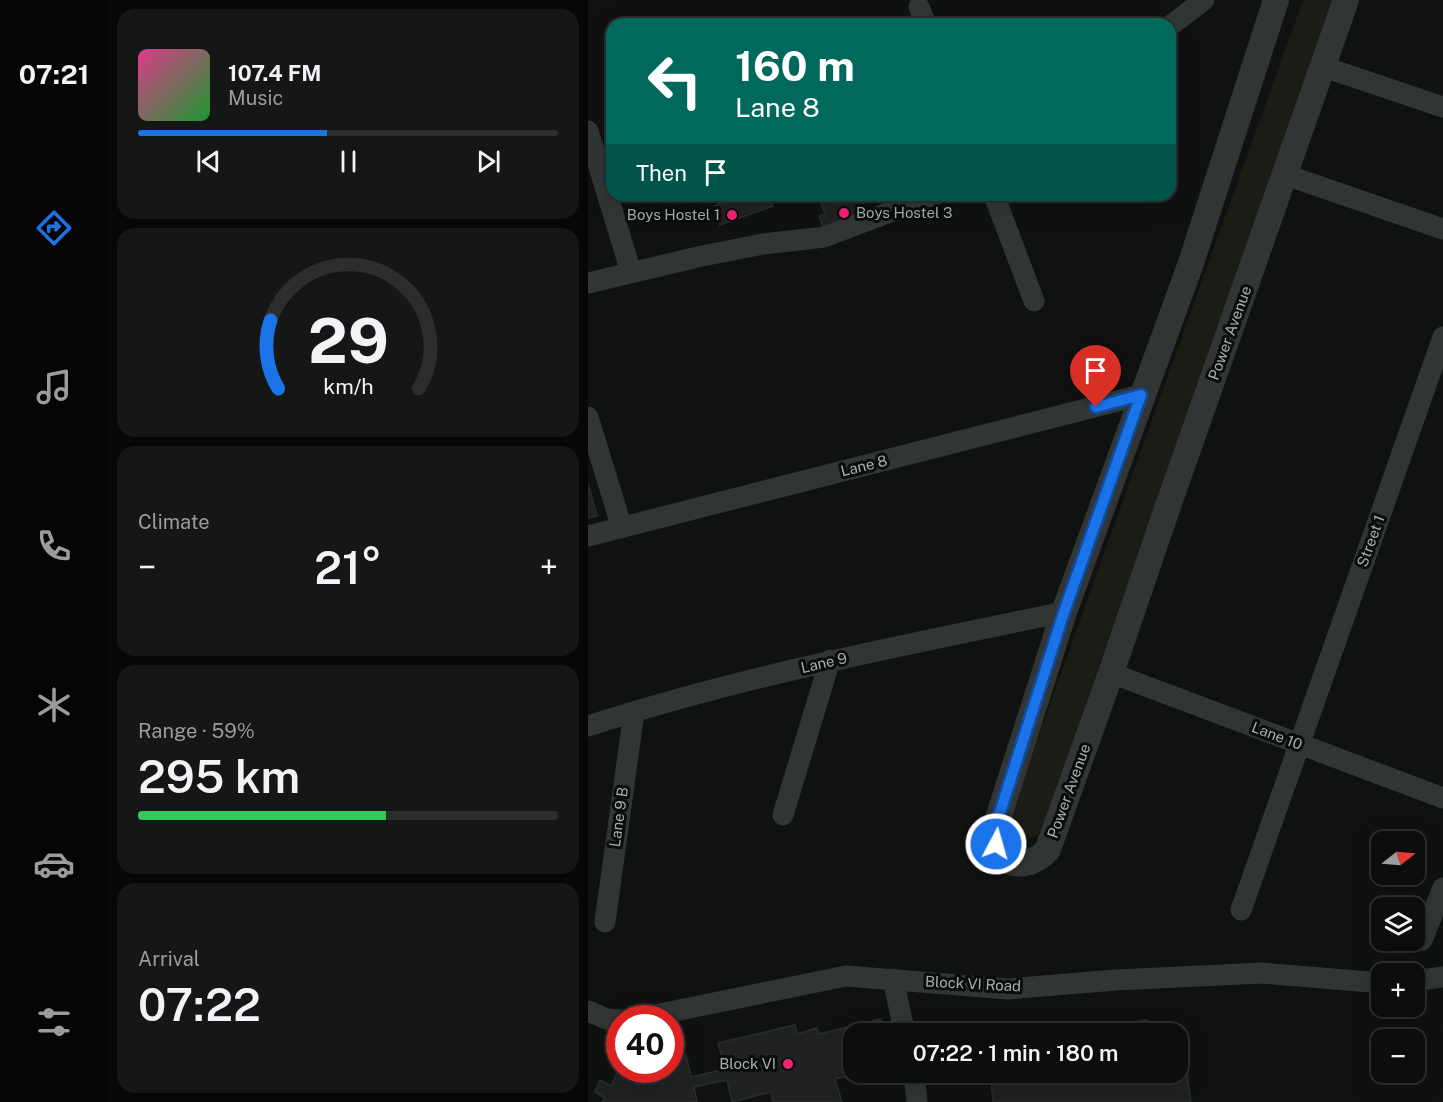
<!DOCTYPE html>
<meta charset="utf-8">
<style>
body{margin:0;font-family:"Public Sans",sans-serif;background:#151616;color:#f1f3f6;height:100vh;display:flex;flex-direction:column;font-size:22px;white-space:nowrap}
*{box-sizing:border-box;margin:0}
p{font-size:20px;color:#9a9c9d}
.icon{flex:none;width:33px;height:33px;fill:none;stroke:currentColor;stroke-width:2;stroke-linecap:round;stroke-linejoin:round}
.map{position:relative;flex:1;overflow:hidden}
.panel{display:flex;flex-direction:column;gap:9px;padding:9px;background:#070707;width:480px}
.panel>*{flex:none}
.guide{position:absolute;left:18px;top:18px;width:570px;height:183px;border-radius:18px;box-shadow:0 6px 24px #0002,0 0 0 2px #2c2d2e;background:#00695c;color:#fff;overflow:hidden}
.needle{width:39px;rotate:73deg}
.fabs{position:absolute;left:783px;top:831px;display:grid;gap:12px}
.fabs a{display:grid;place-items:center;width:54px;height:54px;border-radius:12px;background:#0c0d0d;box-shadow:0 6px 24px #0002,0 0 0 2px #2c2d2e;font-size:30px}
.speed{position:absolute;left:18px;top:1005px;display:flex;gap:12px;font-size:30px;font-weight:700;text-align:center}
.speed>*{display:grid;place-content:center;width:78px;height:78px;border-radius:50%;background:#0c0d0d;box-shadow:0 6px 24px #0002,0 0 0 2px #2c2d2e;line-height:1}
.speed .limit{border:9px solid #d22;background:#fff;color:#111}
.pin{position:absolute;display:grid;place-items:center;width:51px;height:51px;color:#fff;margin:-62px -26px;border-radius:50% 50% 50% 0;rotate:-45deg;box-shadow:0 0 6px #0007}
.pin .icon{rotate:45deg}
.me{position:absolute;width:66px;margin:-33px;rotate:6deg;stroke-linejoin:round;filter:drop-shadow(0 0 4px #0008)}
.turn{display:flex;align-items:center;gap:21px;height:126px;padding:0 30px;font-size:27px}
.turn .icon{width:78px;height:78px;stroke-width:2.5}
.turn b{display:block;font-size:42px;line-height:51px}
.then{display:flex;align-items:center;height:57px;padding:0 30px;background:#0003;gap:12px;font-size:22px}
.big{font-size:45px;font-weight:600;line-height:1.1}
.panel .widget{flex:1;display:flex;flex-direction:column;justify-content:center;gap:9px;min-width:0;padding:0 21px;border-radius:18px;background:#151616}
.panel .dial{align-items:center;gap:0}
.dial svg{height:156px;overflow:visible;fill:none;stroke:#2c2d2e;stroke-width:7;stroke-linecap:round;text-anchor:middle}
.dial text{fill:#f1f3f6;stroke:none}
.song{display:flex;align-items:center;gap:18px}
.cover{width:72px;height:72px;border-radius:9px;background:linear-gradient(135deg,hsl(330 70% 55%),hsl(130 70% 35%))}
.played{height:6px;border-radius:3px;background:linear-gradient(90deg,#1a73e8 45%,#2c2d2e 45%)}
.keys{display:flex;justify-content:space-around;direction:ltr}
.heat{display:flex;justify-content:space-between;align-items:center;font-size:33px;direction:ltr}
.charge{height:9px;border-radius:4px;background:linear-gradient(90deg,#34c759 59%,#2c2d2e 0)}
.trip{position:absolute;left:255px;top:1023px;width:345px;height:60px;border-radius:18px;background:#0c0d0d;box-shadow:0 6px 24px #0002,0 0 0 2px #2c2d2e;font-weight:600;line-height:60px;text-align:center}
main{display:flex;flex:1;min-height:0}
.tabs{display:flex;flex-direction:column;width:108px;justify-content:space-around;align-items:center;background:#050505;color:#9a9c9d}
.tabs .icon{width:42px;height:42px}
.tabs .on{color:#1a73e8}
.tabs b{font-size:27px;color:#f1f3f6}
.map>svg:first-child{display:block}
.green{fill:#1b1c16}
.building{fill:#202222;stroke:#2a2d2d;stroke-width:1.5}
.lines{fill:none;stroke-linecap:round;stroke-linejoin:round}
.minor{stroke:#313635;stroke-width:21}
.tertiary{stroke:#313635;stroke-width:26}
.route-casing{stroke:#114b97;stroke-width:15}
.route{stroke:#1a73e8;stroke-width:10}
.poi-dot{fill:#f32573;stroke:#0b0c0c;stroke-width:2}
.labels{text-anchor:middle;stroke-width:6;stroke-linejoin:round;paint-order:stroke}
.poi-label{font-size:15px;fill:#a0b2ac;stroke:#0b0c0c;text-anchor:end}
.street-label{font-size:15px;fill:#a0b2ac;stroke:#0b0c0c}
</style>
<main>
<nav class="tabs">
<b>07:21</b>
<svg class="icon on" aria-label="directions" viewBox="0 0 24 24"><path d="M12 3l9 9-9 9-9-9zM9 14v-3h6M13 9l2 2-2 2"/></svg>
<svg class="icon" aria-label="music" viewBox="0 0 24 24"><path d="M9 18V5l10-2v13"/><circle cx="6" cy="18" r="3"/><circle cx="16" cy="16" r="3"/></svg>
<svg class="icon" aria-label="phone" viewBox="0 0 24 24"><path d="M5 4h4l2 5-3 2q2 4 5 5l2-3 5 2v4C11 20 4 13 5 4z"/></svg>
<svg class="icon" aria-label="climate" viewBox="0 0 24 24"><path d="M12 3v18M4 7l16 10M4 17L20 7"/></svg>
<svg class="icon" aria-label="car" viewBox="0 0 24 24"><path d="M5 17H2v-5l4-1 3-4h7l3 4 3 1v5h-3M9 17h6M6 11h13"/><circle cx="7" cy="17" r="2"/><circle cx="17" cy="17" r="2"/></svg>
<svg class="icon" aria-label="filters" viewBox="0 0 24 24"><path d="M4 7h16M4 17h16"/><circle cx="9" cy="7" r="2"/><circle cx="15" cy="17" r="2"/></svg>
</nav>
<section class="panel">
<div class="widget">
<div class="song"><i class="cover"></i><div><b>107.4 FM</b><p>Music</p></div></div>
<div class="played"></div>
<div class="keys"><svg class="icon" aria-label="previous" viewBox="0 0 24 24"><path d="M18 5L8 12l10 7zM5 5v14"/></svg><svg class="icon" aria-label="pause" viewBox="0 0 24 24"><path d="M8 5v14M16 5v14"/></svg><svg class="icon" aria-label="next" viewBox="0 0 24 24"><path d="M6 5l10 7-10 7zM19 5v14"/></svg></div>
</div>
<div class="widget dial"><svg viewBox="0 0 100 80">
<path d="M14 69A42 42 0 1 1 86 69"/>
<path d="M14 69A42 42 0 0 1 10 34" stroke="#1a73e8"/>
<text x="50" y="56" font-size="32" font-weight="700">29</text>
<text x="50" y="72" font-size="11">km/h</text>
</svg></div>
<div class="widget"><p>Climate</p>
<div class="heat"><a>−</a><b class="big">21°</b><a>+</a></div>
</div>
<div class="widget"><p>Range · 59%</p><b class="big">295 km</b><div class="charge"></div></div>
<div class="widget"><p>Arrival</p><b class="big">07:22</b></div>
</section>
<div class="map">
<svg width="855" height="1102" viewBox="0 0 855 1102">
<rect width="100%" height="100%" fill="#101111"/>
<path class="green" d="M715,0H745L452,834L433,841L417,829Z"/>
<path class="building" d="M130,195H181L185,206L132,225L127,206L132,203Z
M230,195H273L278,213L236,231L231,216L237,214Z
M0,484L9,516L0,518Z
M293,1019L297,1034H266V1070L260,1076L247,1079L254,1102H185L183,1092L144,1102L139,1080L106,1087L109,1102H14L17,1098L7,1092L12,1080L23,1086L30,1071L41,1070L57,1077L81,1072L85,1068L82,1059L98,1055L103,1077L137,1069L130,1043L207,1025L209,1034L229,1028L231,1034Z
M559,1020L561,1034H458Z
M594,1036L603,1102H405L402,1072H590V1037Z"/>
<g class="lines">
<path class="minor" d="M331,7L338,24
M582,26L616,0
M736,67L855,107
M0,131L43,272
M698,175L855,229
M406,195L446,301
M0,283L114,256L175,244L236,237L347,195
M0,417L34,528
M0,536L553,395
M523,673L855,798
M0,726C155,676 316,645 476,612
M195,815L242,660
M653,910L855,337
M17,922L46,712
M834,940L855,888
M305,979L317,1034
M826,981L855,977
M0,1011L19,1019L32,1020
M52,1018L258,976L420,989L528,980L674,973L794,983
M326,1072L329,1102"/>
<path class="tertiary" d="M688,0L603,263L476,612L407,828C407,835 406,845 410,852C422,871 449,864 460,849L523,673L579,509L758,0"/>
</g>
<g class="lines">
<g class="route-casing">
<path id="route" d="M408,844L407,828L476,612L553,395L508,407"/>
</g>
<use href="#route" class="route"/>
</g>
<g class="poi-dot">
<circle cx="256" cy="213" r="6"/>
<circle cx="144" cy="215" r="6"/>
<circle cx="200" cy="1064" r="6"/>
</g>
<g class="labels">
<g class="poi-label">
<text x="268" y="218" text-anchor="start">Boys Hostel 3</text>
<text x="132" y="220">Boys Hostel 1</text>
<text x="188" y="1069">Block VI</text>
</g>
<g class="street-label">
<text transform="translate(642 333) rotate(-70)" y="5">Power Avenue</text>
<text transform="translate(276 466) rotate(-14)" y="5">Lane 8</text>
<text transform="translate(783 541) rotate(-70)" y="5">Street 1</text>
<text transform="translate(236 663) rotate(-13)" y="5">Lane 9</text>
<text transform="translate(689 736) rotate(21)" y="5">Lane 10</text>
<text transform="translate(481 791) rotate(-70)" y="5">Power Avenue</text>
<text transform="translate(31 817) rotate(-82)" y="5">Lane 9 B</text>
<text transform="translate(385 984) rotate(3)" y="5">Block VI Road</text>
</g>
</g>
</svg>
<div class="fabs">
<a><svg class="needle" viewBox="-14 -14 28 28"><path d="M0-13l5 13h-10z" fill="#e53935"/><path d="M0 13l5-13h-10z" fill="#9a9c9d"/></svg></a>
<a><svg class="icon" aria-label="layers" viewBox="0 0 24 24"><path d="M12 4l9 5-9 5-9-5zM3 14l9 5 9-5"/></svg></a>
<a>+</a>
<a>−</a>
</div>
<div class="speed"><div class="limit">40</div></div>
<div class="pin" style="left:508px;top:407px;background:#d93025"><svg class="icon" aria-label="arrive" viewBox="0 0 24 24"><path d="M6 21V4h12l-3 4 3 4H6"/></svg></div>
<svg class="me" style="left:408px;top:844px" viewBox="-20 -20 40 40"><circle r="17" fill="#1a73e8" stroke="#fff" stroke-width="3"/><path d="M0-11L8 9 0 5-8 9z" fill="#fff"/></svg>
<div class="trip">07:22 · 1 min · 180 m</div>
<div class="guide">
<div class="turn"><svg class="icon" aria-label="left" viewBox="0 0 24 24"><path d="M17 20v-9H6M10 6l-5 5 5 5"/></svg><div><b>160 m</b>Lane 8</div></div>
<div class="then">Then<svg class="icon" aria-label="arrive" viewBox="0 0 24 24"><path d="M6 21V4h12l-3 4 3 4H6"/></svg></div>
</div>
</div>
</main>
